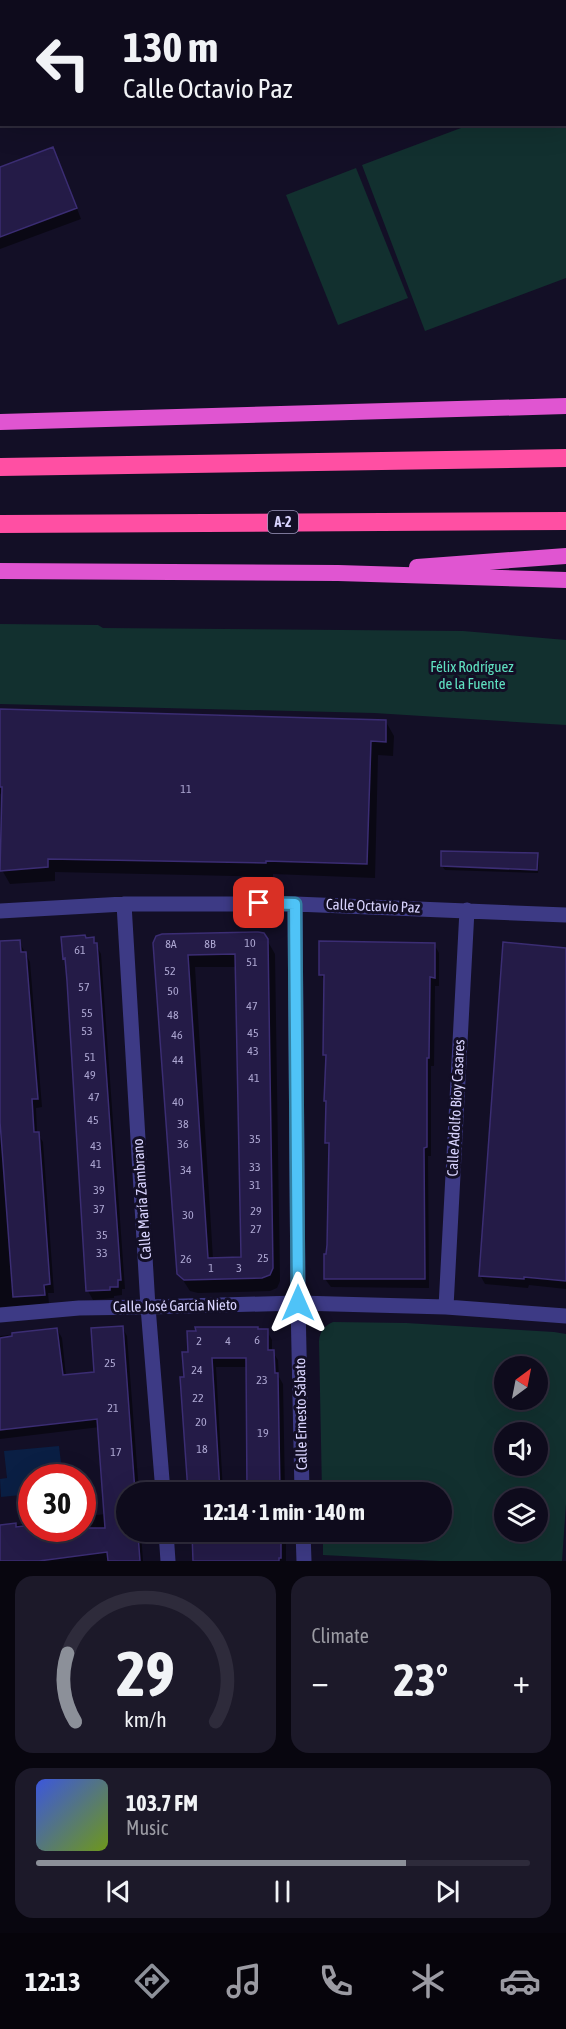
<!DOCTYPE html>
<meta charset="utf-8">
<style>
body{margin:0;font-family:"Asap Condensed",sans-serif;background:#1c1929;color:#f1f3f6;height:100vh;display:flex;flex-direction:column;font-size:22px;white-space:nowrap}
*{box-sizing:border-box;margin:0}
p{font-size:20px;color:#9b9ba3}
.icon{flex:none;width:33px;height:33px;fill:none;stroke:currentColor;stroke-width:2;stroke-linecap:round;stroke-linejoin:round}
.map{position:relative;height:1561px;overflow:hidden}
.sheet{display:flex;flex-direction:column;gap:15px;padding:15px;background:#08060f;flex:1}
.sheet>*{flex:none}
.top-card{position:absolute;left:0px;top:0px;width:567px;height:126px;box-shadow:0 6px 24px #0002,0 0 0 2px #2e2b3b;background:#0e0b1c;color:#f1f3f6;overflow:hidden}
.needle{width:39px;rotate:32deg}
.tools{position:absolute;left:494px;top:1356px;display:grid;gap:12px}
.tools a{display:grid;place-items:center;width:54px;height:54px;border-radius:50%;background:#0e0b1c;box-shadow:0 6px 24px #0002,0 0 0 2px #2e2b3b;font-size:30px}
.speed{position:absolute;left:18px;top:1464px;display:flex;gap:12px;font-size:30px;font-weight:700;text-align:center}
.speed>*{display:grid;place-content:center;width:78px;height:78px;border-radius:50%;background:#0e0b1c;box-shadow:0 6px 24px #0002,0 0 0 2px #2e2b3b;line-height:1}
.speed .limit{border:9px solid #d22;background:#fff;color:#111}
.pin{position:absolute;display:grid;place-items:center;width:51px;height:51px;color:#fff;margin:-26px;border-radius:12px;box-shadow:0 3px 9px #0006}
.me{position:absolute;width:66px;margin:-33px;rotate:0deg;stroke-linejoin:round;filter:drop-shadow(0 0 4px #0008)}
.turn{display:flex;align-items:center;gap:21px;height:126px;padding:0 24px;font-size:27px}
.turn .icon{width:78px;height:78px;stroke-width:2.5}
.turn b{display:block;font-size:42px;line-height:51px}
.big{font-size:45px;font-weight:700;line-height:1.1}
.sheet .widget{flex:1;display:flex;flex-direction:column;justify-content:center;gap:9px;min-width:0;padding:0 21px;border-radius:18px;background:#1c1929}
.sheet .dial{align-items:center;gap:0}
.dial svg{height:156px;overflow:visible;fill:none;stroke:#2e2b3b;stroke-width:7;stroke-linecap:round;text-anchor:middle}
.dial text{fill:#f1f3f6;stroke:none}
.song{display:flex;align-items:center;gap:18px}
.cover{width:72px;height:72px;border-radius:9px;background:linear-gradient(135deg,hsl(230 70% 55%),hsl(80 70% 35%))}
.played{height:6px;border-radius:3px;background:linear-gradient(90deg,#8c9099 75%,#2e2b3b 75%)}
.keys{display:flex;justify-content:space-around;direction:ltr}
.heat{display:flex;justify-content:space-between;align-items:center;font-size:33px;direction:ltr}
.sheet .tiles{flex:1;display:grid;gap:15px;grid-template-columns:1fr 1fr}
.widget:last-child{grid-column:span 2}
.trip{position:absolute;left:116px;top:1482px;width:336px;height:60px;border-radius:30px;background:#0e0b1c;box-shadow:0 6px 24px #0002,0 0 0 2px #2e2b3b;font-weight:700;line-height:60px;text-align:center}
.menu{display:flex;height:96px;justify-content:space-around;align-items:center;background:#06040b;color:#9b9ba3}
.menu .icon{width:42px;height:42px}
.menu .selected{color:#8c9099}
.menu b{font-size:27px;color:#f1f3f6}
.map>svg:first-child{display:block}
.green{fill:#12302f;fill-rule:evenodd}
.water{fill:#0a1f44}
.shadow{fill:#0007;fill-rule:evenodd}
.building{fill:#241b47;stroke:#3b2d73;stroke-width:1.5;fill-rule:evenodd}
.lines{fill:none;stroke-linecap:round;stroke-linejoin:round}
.pedestrian{stroke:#3d3a85;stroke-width:15}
.minor{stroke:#3d3a85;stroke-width:15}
.trunk{stroke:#e055d1;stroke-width:16}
.motorway{stroke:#ff4fa3;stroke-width:18}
.route-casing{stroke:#337fa1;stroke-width:15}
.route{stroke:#4fc3f7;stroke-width:10}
.labels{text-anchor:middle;stroke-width:6;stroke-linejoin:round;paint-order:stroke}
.number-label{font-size:12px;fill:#aca6d1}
.shield{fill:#130f26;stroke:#9e99be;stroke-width:1.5}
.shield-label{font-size:14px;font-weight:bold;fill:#d9d4ff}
.park-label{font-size:15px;fill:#5fe0c0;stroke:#130f26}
.street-label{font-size:15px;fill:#d9d4ff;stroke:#130f26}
</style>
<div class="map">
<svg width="566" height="1561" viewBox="0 0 566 1561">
<rect width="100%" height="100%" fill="#130f26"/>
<path class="green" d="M566,88V278L425,331L362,165L469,125L566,124Z
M356,168L408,298L338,325L286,195Z
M0,624L98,625L103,628L463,631L566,640V725L374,713L0,704Z
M333,1322L406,1323L554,1332L566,1334V1504L562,1561H439L323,1555V1532H441V1492H322L319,1341C320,1331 324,1326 333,1322ZM504,1366H537V1400H504ZM504,1432H537V1466H504ZM504,1498H537V1532H504Z"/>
<path class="water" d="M59,1446L62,1471L32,1474L31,1494L1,1497L0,1479L7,1478L4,1451Z"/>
<path class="shadow" d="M48,0H136L134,2H49Z
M336,0H437L436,2H337Z
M52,149L58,159L81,219L0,249V168Z
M0,711L386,722L394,736L393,756L378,755L375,878L273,874V877L55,872V881L10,884L2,870L3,798L0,793Z
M443,852L537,855L539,859L538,873L445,870L442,866Z
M86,939H93L101,954L125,1289H122V1295L114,1296V1298L93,1300L88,1291L67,963L64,958Z
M267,940L275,954L280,1281L277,1288L270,1291L198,1293L190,1291L179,1274L154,943ZM195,967H237L243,1258L213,1259Z
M19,941L30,962L42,1107L36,1108L37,1133L43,1142L54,1293H48L49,1304L0,1307V977Z
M321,943L434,944L439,953V986H435L434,1066H431V1156H428L429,1288L331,1287L325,1279L331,1150L327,1143L326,983L321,975Z
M566,949V1289L529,1285L528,1288L485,1284L480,1275Z
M122,1327L127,1336L139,1492H126V1532H141L143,1561H0V1527L32,1523V1528H82V1517L105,1514L100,1427L0,1439V1336L57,1329L62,1338L66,1376L96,1374Z
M259,1331H267L272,1340V1351L278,1360L279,1377L283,1384L285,1492H249L247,1367H216L223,1492H190L181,1378H185L183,1354Z
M193,1532H286V1561H195Z"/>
<path class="building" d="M53,147L77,208L0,237V167Z
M0,709L386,720V742L371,741L367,864L266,861V863L48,859V867L0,871L2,787H0Z
M441,851L538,853L537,870L441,866Z
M258,932L264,933L268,939L273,1268L270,1275L262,1278L184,1280L177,1274L153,943L156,936L162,934ZM235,954L241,1257L208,1258L188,955Z
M85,935L86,938L94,937V943H97L98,956L121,1280H118V1287H110V1290L86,1291L67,981L65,958L63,959L61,937Z
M20,940L21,952H26L30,1002L38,1099H32L34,1132H39L50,1284L44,1285L45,1295L13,1297L0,1122V941Z
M319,941L435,943V978L430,977L429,1058H427V1147L424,1148L425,1279H324V1254H326L327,1245L329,1143H325L326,1101H324L326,1055H323L324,975H319Z
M503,942L566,948V1281L524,1277V1279L479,1276Z
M123,1326L135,1492H126V1532H135V1535L138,1534L140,1561H108L107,1552L39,1561H0V1525L16,1523V1527L32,1525V1528H105L97,1419L0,1430V1338L12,1336V1333L57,1328L63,1375L94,1372L91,1328Z
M195,1327H258V1329H268V1350H274L275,1373H278L280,1492H247L246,1358H212L220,1492H188L180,1377H184L182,1352H188L187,1331H196Z
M195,1532H281V1558H279V1561H193L192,1533H195Z"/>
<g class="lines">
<path class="pedestrian" d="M0,1315L79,1308L148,1307"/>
<path class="minor" d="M124,904L148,1307L163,1492
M295,904L298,1303L302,1492
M0,911L124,904H295L566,915
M148,1307L298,1303L446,1307L566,1316
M446,1307L467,910
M166,1532L168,1561
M303,1532L304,1561"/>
<path class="trunk" d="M0,422L566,406
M417,567L566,556
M0,571L338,573L566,580"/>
<path class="motorway" d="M0,467L566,458
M0,524L566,521"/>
</g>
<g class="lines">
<g class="route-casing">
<path id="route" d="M259,903L295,904L298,1303"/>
</g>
<use href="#route" class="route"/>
</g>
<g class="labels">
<g class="number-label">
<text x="186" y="793">11</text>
<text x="250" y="947">10</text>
<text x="171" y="948">8A</text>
<text x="210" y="948">8B</text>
<text x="80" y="954">61</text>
<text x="252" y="966">51</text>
<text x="170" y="975">52</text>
<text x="84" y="991">57</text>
<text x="173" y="995">50</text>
<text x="252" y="1010">47</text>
<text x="87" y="1017">55</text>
<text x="173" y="1019">48</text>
<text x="87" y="1035">53</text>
<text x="253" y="1037">45</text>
<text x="177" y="1039">46</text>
<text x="253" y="1055">43</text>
<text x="90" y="1061">51</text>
<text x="178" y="1064">44</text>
<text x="90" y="1079">49</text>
<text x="254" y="1082">41</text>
<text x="94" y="1101">47</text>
<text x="178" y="1106">40</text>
<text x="93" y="1124">45</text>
<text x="183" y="1128">38</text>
<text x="255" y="1143">35</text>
<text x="183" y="1148">36</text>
<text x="96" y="1150">43</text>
<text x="96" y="1168">41</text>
<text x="255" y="1171">33</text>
<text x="186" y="1174">34</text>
<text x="255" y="1189">31</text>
<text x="99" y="1194">39</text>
<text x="99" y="1213">37</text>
<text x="256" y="1215">29</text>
<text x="188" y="1219">30</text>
<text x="256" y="1233">27</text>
<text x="102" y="1239">35</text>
<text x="102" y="1257">33</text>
<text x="263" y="1262">25</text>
<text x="186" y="1263">26</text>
<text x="211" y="1272">1</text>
<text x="239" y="1272">3</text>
<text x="257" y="1344">6</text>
<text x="199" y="1345">2</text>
<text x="228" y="1345">4</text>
<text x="110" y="1367">25</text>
<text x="197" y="1374">24</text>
<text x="262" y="1384">23</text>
<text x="198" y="1402">22</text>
<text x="113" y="1412">21</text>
<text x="201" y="1426">20</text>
<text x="263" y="1437">19</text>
<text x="202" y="1453">18</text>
<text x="116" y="1456">17</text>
</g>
<rect class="shield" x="268" y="511" width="30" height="22" rx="4.5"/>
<g class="shield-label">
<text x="283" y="527">A-2</text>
</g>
<g class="park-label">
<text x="472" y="672">Félix Rodríguez<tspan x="472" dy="17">de la Fuente</tspan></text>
</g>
<g class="street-label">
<text transform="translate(373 906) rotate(2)" y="5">Calle Octavio Paz</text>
<text transform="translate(456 1108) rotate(-87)" y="5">Calle Adolfo Bioy Casares</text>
<text transform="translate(142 1199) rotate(-94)" y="5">Calle María Zambrano</text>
<text transform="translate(175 1306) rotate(-1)" y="5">Calle José García Nieto</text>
<text transform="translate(301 1414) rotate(-91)" y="5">Calle Ernesto Sábato</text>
</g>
</g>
</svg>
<div class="tools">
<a><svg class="needle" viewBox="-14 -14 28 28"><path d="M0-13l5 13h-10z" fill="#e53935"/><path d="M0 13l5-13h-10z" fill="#9b9ba3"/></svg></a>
<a><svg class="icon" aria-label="sound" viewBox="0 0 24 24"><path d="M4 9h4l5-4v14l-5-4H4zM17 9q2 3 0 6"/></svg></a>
<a><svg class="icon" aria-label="layers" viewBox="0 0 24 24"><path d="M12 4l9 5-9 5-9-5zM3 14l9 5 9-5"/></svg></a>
</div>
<div class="speed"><div class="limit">30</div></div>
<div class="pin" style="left:259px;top:903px;background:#d93025"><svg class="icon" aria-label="arrive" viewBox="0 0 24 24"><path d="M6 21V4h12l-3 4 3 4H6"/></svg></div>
<svg class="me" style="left:298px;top:1303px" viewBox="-20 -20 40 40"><path d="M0-17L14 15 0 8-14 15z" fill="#4fc3f7" stroke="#fff" stroke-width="4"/></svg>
<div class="trip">12:14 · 1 min · 140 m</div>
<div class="top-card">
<div class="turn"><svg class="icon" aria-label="left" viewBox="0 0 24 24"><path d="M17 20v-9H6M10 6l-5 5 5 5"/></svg><div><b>130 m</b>Calle Octavio Paz</div></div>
</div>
</div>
<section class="sheet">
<div class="tiles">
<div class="widget dial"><svg viewBox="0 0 100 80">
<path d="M14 69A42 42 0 1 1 86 69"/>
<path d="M14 69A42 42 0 0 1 10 34" stroke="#8c9099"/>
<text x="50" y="56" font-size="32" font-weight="700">29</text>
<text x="50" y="72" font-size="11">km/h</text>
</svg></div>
<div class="widget"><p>Climate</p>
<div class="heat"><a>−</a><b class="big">23°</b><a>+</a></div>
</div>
<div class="widget">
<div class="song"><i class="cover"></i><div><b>103.7 FM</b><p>Music</p></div></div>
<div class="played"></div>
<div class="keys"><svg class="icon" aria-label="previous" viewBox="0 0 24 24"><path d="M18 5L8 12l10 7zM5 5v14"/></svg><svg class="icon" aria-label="pause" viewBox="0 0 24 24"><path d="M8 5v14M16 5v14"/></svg><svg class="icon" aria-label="next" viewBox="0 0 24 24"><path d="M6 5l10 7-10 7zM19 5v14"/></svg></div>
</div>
</div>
</section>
<nav class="menu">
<b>12:13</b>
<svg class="icon selected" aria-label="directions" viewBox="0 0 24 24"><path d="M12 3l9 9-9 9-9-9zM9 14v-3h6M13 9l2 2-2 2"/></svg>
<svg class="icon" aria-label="music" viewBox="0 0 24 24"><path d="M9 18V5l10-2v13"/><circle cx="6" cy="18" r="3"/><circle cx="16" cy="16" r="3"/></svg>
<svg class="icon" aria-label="phone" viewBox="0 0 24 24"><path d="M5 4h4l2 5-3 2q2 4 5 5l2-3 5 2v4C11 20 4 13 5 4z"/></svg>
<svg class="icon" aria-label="climate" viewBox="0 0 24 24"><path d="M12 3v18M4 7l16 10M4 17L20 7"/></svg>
<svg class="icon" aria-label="car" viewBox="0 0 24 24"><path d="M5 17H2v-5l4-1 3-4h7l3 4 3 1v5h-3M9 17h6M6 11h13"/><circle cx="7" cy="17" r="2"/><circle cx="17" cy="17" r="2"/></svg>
</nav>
